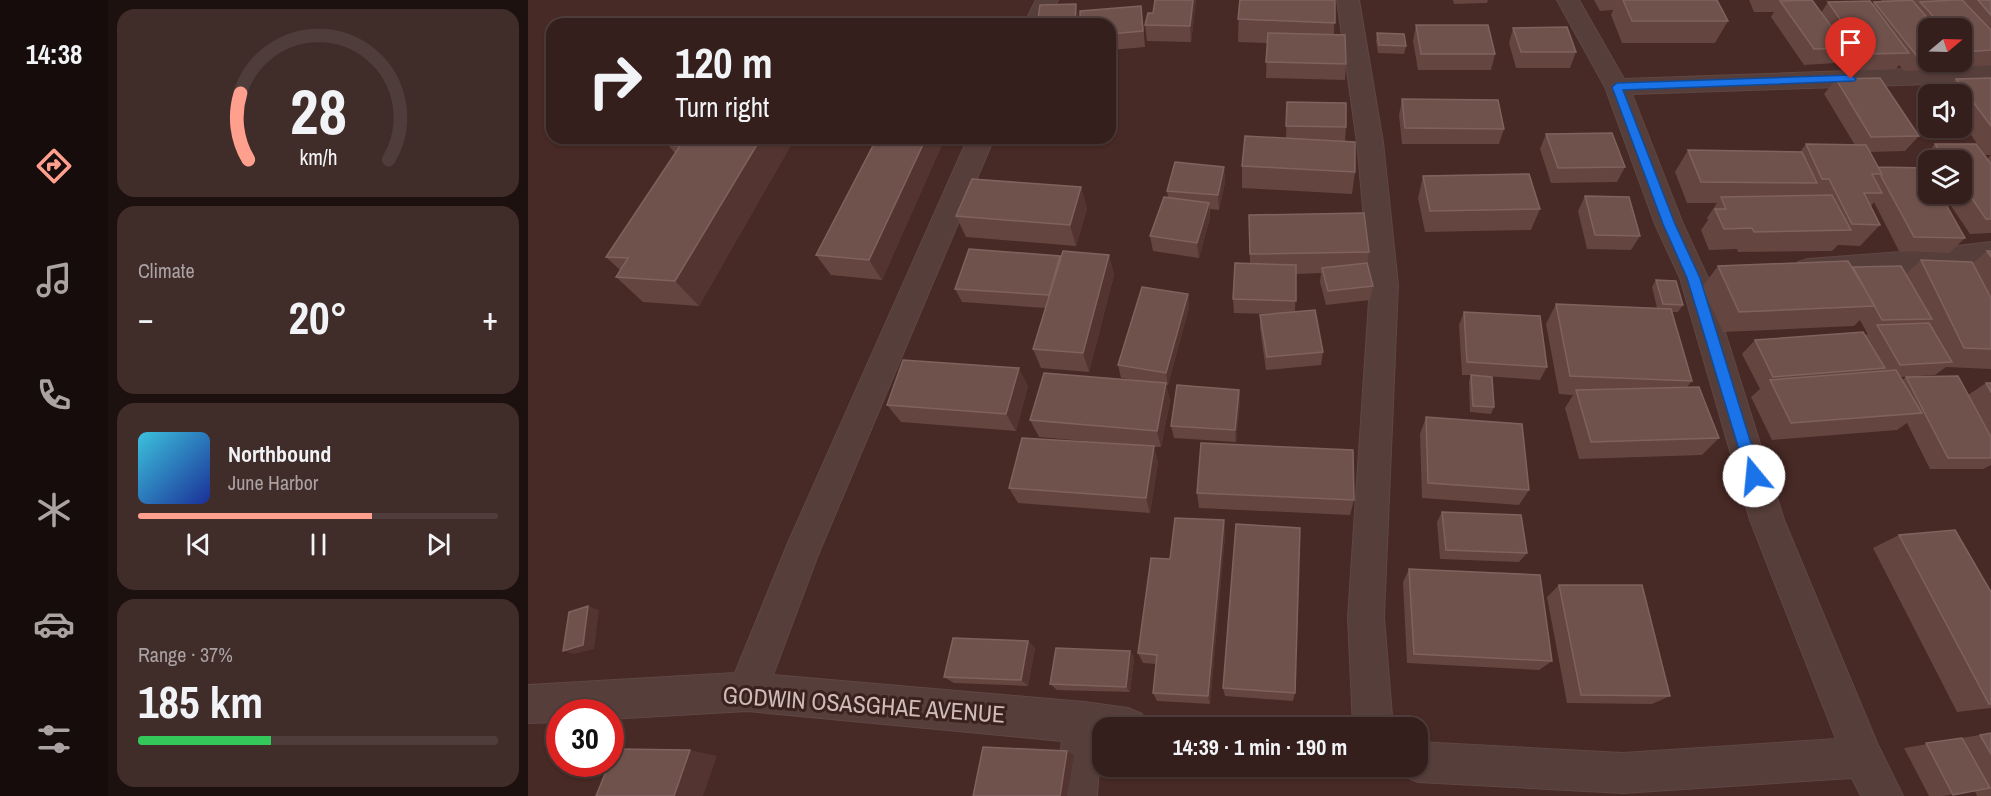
<!DOCTYPE html>
<meta charset="utf-8">
<style>
body{margin:0;font-family:"Archivo Narrow",sans-serif;background:#402c29;color:#f1f3f6;height:100vh;display:flex;flex-direction:column;font-size:22px;white-space:nowrap}
*{box-sizing:border-box;margin:0}
p{font-size:20px;color:#aaa2a3}
.icon{flex:none;width:33px;height:33px;fill:none;stroke:currentColor;stroke-width:2;stroke-linecap:round;stroke-linejoin:round}
.map{position:relative;flex:1;overflow:hidden}
.side{display:flex;flex-direction:column;gap:9px;padding:9px;background:#1d110f;width:420px}
.side>*{flex:none}
.top-card{position:absolute;left:18px;top:18px;width:570px;height:126px;border-radius:18px;box-shadow:0 2px 4px #0004,0 0 0 2px #4f3d3b;background:#351f1c;color:#f1f3f6;overflow:hidden}
.needle{width:39px;rotate:71deg}
.fabs{position:absolute;left:1390px;top:18px;display:grid;gap:12px}
.fabs a{display:grid;place-items:center;width:54px;height:54px;border-radius:12px;background:#351f1c;box-shadow:0 2px 4px #0004,0 0 0 2px #4f3d3b;font-size:30px}
.speed{position:absolute;left:18px;top:699px;display:flex;gap:12px;font-size:30px;font-weight:700;text-align:center}
.speed>*{display:grid;place-content:center;width:78px;height:78px;border-radius:50%;background:#351f1c;box-shadow:0 2px 4px #0004,0 0 0 2px #4f3d3b;line-height:1}
.speed .limit{border:9px solid #d22;background:#fff;color:#111}
.pin{position:absolute;display:grid;place-items:center;width:51px;height:51px;color:#fff;margin:-62px -26px;border-radius:50% 50% 50% 0;rotate:-45deg;box-shadow:0 0 6px #0007}
.pin .icon{rotate:45deg}
.me{position:absolute;width:66px;margin:-33px;rotate:343deg;stroke-linejoin:round;filter:drop-shadow(0 0 4px #0008)}
.turn{display:flex;align-items:center;gap:21px;height:126px;padding:0 30px;font-size:27px}
.turn .icon{width:78px;height:78px;stroke-width:2.5}
.turn b{display:block;font-size:42px;line-height:51px}
.big{font-size:45px;font-weight:700;line-height:1.1}
.side .tile{flex:1;display:flex;flex-direction:column;justify-content:center;gap:9px;min-width:0;padding:0 21px;border-radius:18px;background:#402c29}
.side .dial{align-items:center;gap:0}
.dial svg{height:156px;overflow:visible;fill:none;stroke:#4f3d3b;stroke-width:7;stroke-linecap:round;text-anchor:middle}
.dial text{fill:#f1f3f6;stroke:none}
.song{display:flex;align-items:center;gap:18px}
.cover{width:72px;height:72px;border-radius:9px;background:linear-gradient(135deg,hsl(190 70% 55%),hsl(230 70% 35%))}
.played{height:6px;border-radius:3px;background:linear-gradient(90deg,#ff9f8d 65%,#4f3d3b 65%)}
.keys{display:flex;justify-content:space-around;direction:ltr}
.heat{display:flex;justify-content:space-between;align-items:center;font-size:33px;direction:ltr}
.charge{height:9px;border-radius:4px;background:linear-gradient(90deg,#34c759 37%,#4f3d3b 0)}
.trip{position:absolute;left:564px;top:717px;width:336px;height:60px;border-radius:18px;background:#351f1c;box-shadow:0 2px 4px #0004,0 0 0 2px #4f3d3b;font-weight:700;line-height:60px;text-align:center}
main{display:flex;flex:1;min-height:0}
.menu{display:flex;flex-direction:column;width:108px;justify-content:space-around;align-items:center;background:#150c0b;color:#aaa2a3}
.menu .icon{width:42px;height:42px}
.menu .selected{color:#ff9f8d}
.menu b{font-size:27px;color:#f1f3f6}
.map>svg:first-child{display:block}
.lines{fill:none;stroke-linecap:round;stroke-linejoin:round}
.minor-casing{stroke:#5f4744;stroke-width:2}
.minor{fill:#563e3a;fill-rule:evenodd}
.wall{fill:#654540;fill-rule:evenodd}
.shaded-wall{fill:#543430}
.building{fill:#70524d;stroke:#7f625e;stroke-width:1.5}
.route{fill:#1a73e8;stroke:#114b97;stroke-width:1.5}
.labels{text-anchor:middle;stroke-width:6;stroke-linejoin:round;paint-order:stroke}
.near-street-label{font-size:24px;fill:#cfbcb8;stroke:#3b221f}
</style>
<main>
<nav class="menu">
<b>14:38</b>
<svg class="icon selected" aria-label="directions" viewBox="0 0 24 24"><path d="M12 3l9 9-9 9-9-9zM9 14v-3h6M13 9l2 2-2 2"/></svg>
<svg class="icon" aria-label="music" viewBox="0 0 24 24"><path d="M9 18V5l10-2v13"/><circle cx="6" cy="18" r="3"/><circle cx="16" cy="16" r="3"/></svg>
<svg class="icon" aria-label="phone" viewBox="0 0 24 24"><path d="M5 4h4l2 5-3 2q2 4 5 5l2-3 5 2v4C11 20 4 13 5 4z"/></svg>
<svg class="icon" aria-label="climate" viewBox="0 0 24 24"><path d="M12 3v18M4 7l16 10M4 17L20 7"/></svg>
<svg class="icon" aria-label="car" viewBox="0 0 24 24"><path d="M5 17H2v-5l4-1 3-4h7l3 4 3 1v5h-3M9 17h6M6 11h13"/><circle cx="7" cy="17" r="2"/><circle cx="17" cy="17" r="2"/></svg>
<svg class="icon" aria-label="filters" viewBox="0 0 24 24"><path d="M4 7h16M4 17h16"/><circle cx="9" cy="7" r="2"/><circle cx="15" cy="17" r="2"/></svg>
</nav>
<section class="side">
<div class="tile dial"><svg viewBox="0 0 100 80">
<path d="M14 69A42 42 0 1 1 86 69"/>
<path d="M14 69A42 42 0 0 1 10 35" stroke="#ff9f8d"/>
<text x="50" y="56" font-size="32" font-weight="700">28</text>
<text x="50" y="72" font-size="11">km/h</text>
</svg></div>
<div class="tile"><p>Climate</p>
<div class="heat"><a>−</a><b class="big">20°</b><a>+</a></div>
</div>
<div class="tile">
<div class="song"><i class="cover"></i><div><b>Northbound</b><p>June Harbor</p></div></div>
<div class="played"></div>
<div class="keys"><svg class="icon" aria-label="previous" viewBox="0 0 24 24"><path d="M18 5L8 12l10 7zM5 5v14"/></svg><svg class="icon" aria-label="pause" viewBox="0 0 24 24"><path d="M8 5v14M16 5v14"/></svg><svg class="icon" aria-label="next" viewBox="0 0 24 24"><path d="M6 5l10 7-10 7zM19 5v14"/></svg></div>
</div>
<div class="tile"><p>Range · 37%</p><b class="big">185 km</b><div class="charge"></div></div>
</section>
<div class="map">
<svg width="1463" height="796" viewBox="0 0 1463 796">
<rect width="100%" height="100%" fill="#472925"/>
<g class="lines">
<g class="minor-casing">
<path id="minor" d="M508,0H530L518,24H496Z
M809,0H831L855,142L870,285L856,617L865,728H825L820,617L842,285L829,142Z
M1029,0H1051L1096,79L1463,66V82L1104,94L1155,224L1180,278L1256,520L1349,743L1375,796H1333L1324,778L1095,793L890,782L876,776L872,766H890V742L1095,753L1308,739L1222,520L1152,278L1127,224L1077,87Z
M440,138H466L290,555L245,675L556,702L600,708L614,714L619,728H574L569,796H527L534,741L219,711L82,719V712H32V722L0,723V685L207,673L260,543Z
M1463,242V264L1387,273L1280,281L1270,278L1266,270L1270,262L1280,259L1387,251Z"/>
</g>
<use href="#minor" class="minor"/>
</g>
<path class="wall" d="M627,0H668L663,42L619,41L617,25L625,13Z
M711,0H807L806,35L818,64L817,80L738,78L739,43L710,42Z
M925,0H960L959,3L926,4Z
M1066,0H1189L1200,21L1187,43H1094L1083,15L1085,10L1072,11Z
M1221,0H1284L1293,13L1300,2L1344,4L1346,2H1354L1353,0H1463V65L1424,67L1420,63L1415,69L1376,71L1371,65L1368,69L1325,70L1314,54L1307,63L1276,65L1243,17L1246,12H1226ZM1401,28H1434V62H1401Z
M512,5L552,20L551,24H511L510,19Z
M615,22L617,47L582,50V24Z
M888,25L967,54L963,70H890L885,41Z
M985,28L1048,52L1042,68H988L981,43Z
M849,33L878,46L876,54L850,53L848,41Z
M1463,78V155H1457L1434,122V94H1414L1428,79Z
M1308,79L1391,136L1377,151L1342,152L1350,167L1437,238L1421,253L1371,251L1346,202L1343,206L1352,225L1332,246L1310,245L1304,251L1210,252L1209,249L1181,250L1173,230L1180,220L1179,218L1189,203H1159L1147,172L1160,150L1272,152L1278,144L1327,145L1296,94Z
M874,99L976,129L971,144H874L871,115Z
M759,102L818,127L817,141L827,172L824,194L714,188V166L758,138Z
M1018,134L1097,167L1089,182L1023,183L1012,149Z
M145,138H267L171,306L115,302L88,277L92,270L78,257L147,153L140,145Z
M349,138H417L354,280L303,275L288,255Z
M1407,144L1459,159L1463,155V233L1442,234L1415,194H1434V160H1401V172L1393,160Z
M696,167L697,182L691,210L682,209V218L671,258L625,251L622,236L640,197L639,191Z
M895,176L1012,209L1003,230L897,232L890,198Z
M553,187L559,209L548,246L438,237L428,216Z
M1057,196L1112,236L1103,250L1059,249L1050,211Z
M721,215L841,252L839,264L845,286L842,300L798,305L792,282L793,273L768,274L767,312L795,352L793,365L738,370L732,328V315L744,314L706,313L705,299L722,264Z
M1459,251H1463V369L1418,367L1407,375L1372,377L1374,380L1378,377L1440,395L1458,383H1463V465L1455,469H1402L1379,423L1369,430L1244,440L1223,397L1232,389L1214,354L1227,340L1337,336L1340,333H1339L1332,320L1326,326L1195,332L1174,287L1190,266L1325,268V267L1378,274L1393,260L1445,263Z
M581,255L586,275L561,372L513,368L505,349L517,308L434,302L427,289L532,256L533,258Z
M1128,280L1155,305L1150,312H1144L1164,381L1159,387L1191,438L1174,455L1051,459L1037,408L1045,395L1031,394L1018,324L1028,304L1129,308L1124,287Z
M660,294L661,308L640,385H638L642,401L633,447H626L630,463L622,513L490,503L481,488L613,446L511,437L502,420L616,381L593,378L590,365Z
M936,312L1019,367L1012,380L944,375L966,407L963,414L942,412L941,382L943,375H934L931,325Z
M500,386L488,431L373,422L359,405Z
M711,390L712,402L708,442L646,438L643,426Z
M898,417L1001,490L991,505L894,498L892,434Z
M669,493L826,500L822,515L671,508Z
M914,512L999,553L991,562L912,559L909,522Z
M696,520L697,535L682,704L629,701L625,693L628,664L615,663L610,653L642,559Z
M1371,535L1463,592V708L1429,712L1345,548Z
M881,569L1024,661L1011,670L879,663L875,582Z
M1031,585L1142,696L1124,704L1039,703L1019,597Z
M500,641L507,648L500,686L426,683L416,677Z
M602,651L606,658L602,692L529,690L522,684Z
M695,688L767,693L765,701L697,696Z
M1463,733V796H1449L1447,791L1415,796H1401L1376,748Z"/>
<path class="shaded-wall" d="M665,0H668L663,42L662,26Z
M548,4L552,20L551,24H547Z
M233,138H267L171,306L147,281Z
M398,138H417L354,280L341,260Z
M696,167L697,182L691,210L690,195Z
M553,187L559,209L548,246L542,225Z
M681,203L682,218L671,258L669,243Z
M581,255L586,275L561,372L555,353Z
M660,294L661,308L640,385L638,373Z
M491,368L500,386L488,431L478,414Z
M638,383L642,401L633,447L629,431Z
M711,390L712,402L708,442L707,430Z
M626,446L630,463L622,513L618,498Z
M696,520L697,535L682,704L680,696Z
M60,606L71,610L66,649L46,654L35,651Z
M500,641L507,648L500,686L493,680Z
M602,651L606,658L602,692L598,687Z
M162,750L189,756L175,796H146Z
M539,751L546,755L539,796H532Z"/>
<path class="building" d="M627,0H665L662,26L617,25L620,13H625Z
M712,0H807V23L710,19Z
M1095,0H1189L1200,21H1104Z
M1284,0L1319,48L1286,49L1252,1Z
M1384,0L1408,28H1401V55H1388L1346,2Z
M1425,0H1434L1463,30V50L1437,52L1434,48V28H1416L1392,2Z
M1450,0H1463V15Z
M1342,1L1381,53L1336,54L1300,2Z
M548,4L547,24H530V18L510,19L512,5Z
M613,6L615,31L582,34V24H552V11Z
M888,25H960L967,54H893Z
M1039,27L1048,52H993L985,28Z
M740,33L817,35L818,64L738,62Z
M849,33L876,34L878,46L851,45Z
M1352,78L1391,136L1343,137L1308,79Z
M1463,78V126L1428,79Z
M874,99L970,100L976,129L877,128Z
M759,102L818,103V127L758,126Z
M1084,133L1097,167L1030,168L1018,134Z
M717,136L827,142V172L714,166Z
M145,138H233L147,281L88,277L100,258L78,257L152,146L140,145Z
M349,138H398L341,260L288,255Z
M1278,144L1338,145L1354,174H1344L1354,193H1336L1352,225L1324,224L1301,179H1294Z
M1407,144H1448L1463,164V219H1458L1434,184V160H1418Z
M1160,150L1274,152L1289,183L1173,182Z
M647,162L696,167L690,195L639,191Z
M1350,167L1398,168L1401,174V194H1412L1437,238L1386,237L1353,176L1354,174Z
M1001,174L1012,209L902,211L895,176Z
M444,179L553,187L542,225L428,216Z
M1304,195L1323,230L1226,232L1224,228L1196,229L1187,209H1198L1193,197Z
M1057,196L1101,197L1112,236L1067,235Z
M636,197L681,203L669,243L622,236Z
M836,213L841,252L722,254L721,215Z
M441,249L532,256L521,295L427,289Z
M535,251L581,255L555,353L505,349Z
M1459,251H1463V257Z
M1393,260L1444,262L1463,298V349L1436,348Z
M1320,261L1347,306L1211,312L1190,266Z
M707,263L768,265V301L705,299Z
M839,263L845,286L800,291L794,268Z
M1373,266L1404,319L1354,320L1325,267Z
M1128,280L1148,281L1155,305L1135,304Z
M614,287L660,294L638,373L590,365Z
M1028,304L1143,309L1164,381L1042,376Z
M787,310L795,352L739,357L732,315Z
M936,312L1012,316L1019,367L939,362Z
M1401,323L1424,362L1372,365L1349,325Z
M1335,332L1357,368L1245,377L1227,340Z
M375,360L491,368L478,414L359,405Z
M1368,370L1394,413L1263,423L1242,380Z
M516,373L638,383L629,431L502,420Z
M943,375L964,377L966,407L945,406Z
M1430,376L1463,437V458H1420L1378,377Z
M1458,383H1463V392Z
M649,385L711,390L707,430L643,426Z
M1171,387L1191,438L1063,442L1048,390Z
M898,417L994,424L1001,490L900,483Z
M494,438L626,446L618,498L481,488Z
M673,443L825,450L826,500L669,493Z
M914,512L993,515L999,553L918,550Z
M647,518L696,520L680,696L625,693L629,655L610,653L623,558L642,559Z
M708,524L772,528L767,693L695,688Z
M1427,530L1463,592V704H1461L1371,535Z
M881,569L1012,575L1024,661L886,654Z
M1031,585H1114L1142,696L1053,695Z
M60,606L55,645L35,651L41,612Z
M425,638L500,641L493,680L416,677Z
M528,648L602,651L598,687L522,684Z
M1463,733V754L1452,735Z
M1434,738L1462,788L1425,795L1398,743Z
M455,747L539,751L532,796H445Z
M87,749L162,750L146,796H68L81,764H82V760Z"/>
<path class="route" d="M1323,75L1328,79L1326,81L1095,90L1147,224L1172,278L1233,476L1231,481L1226,483L1221,481L1219,476L1159,278L1135,224L1084,87L1089,83Z"/>
<g class="labels">
<g class="near-street-label">
<text transform="translate(336 705) rotate(4)" y="8">GODWIN OSASGHAE AVENUE</text>
</g>
</g>
</svg>
<div class="fabs">
<a><svg class="needle" viewBox="-14 -14 28 28"><path d="M0-13l5 13h-10z" fill="#e53935"/><path d="M0 13l5-13h-10z" fill="#aaa2a3"/></svg></a>
<a><svg class="icon" aria-label="sound" viewBox="0 0 24 24"><path d="M4 9h4l5-4v14l-5-4H4zM17 9q2 3 0 6"/></svg></a>
<a><svg class="icon" aria-label="layers" viewBox="0 0 24 24"><path d="M12 4l9 5-9 5-9-5zM3 14l9 5 9-5"/></svg></a>
</div>
<div class="speed"><div class="limit">30</div></div>
<div class="pin" style="left:1323px;top:79px;background:#d93025"><svg class="icon" aria-label="arrive" viewBox="0 0 24 24"><path d="M6 21V4h12l-3 4 3 4H6"/></svg></div>
<svg class="me" style="left:1226px;top:476px" viewBox="-20 -20 40 40"><circle r="19" fill="#fff"/><path d="M0-13L10 11 0 6-10 11z" fill="#1a73e8"/></svg>
<div class="trip">14:39 · 1 min · 190 m</div>
<div class="top-card">
<div class="turn"><svg class="icon" aria-label="right" viewBox="0 0 24 24"><path d="M7 20v-9h11M14 6l5 5-5 5"/></svg><div><b>120 m</b>Turn right</div></div>
</div>
</div>
</main>
